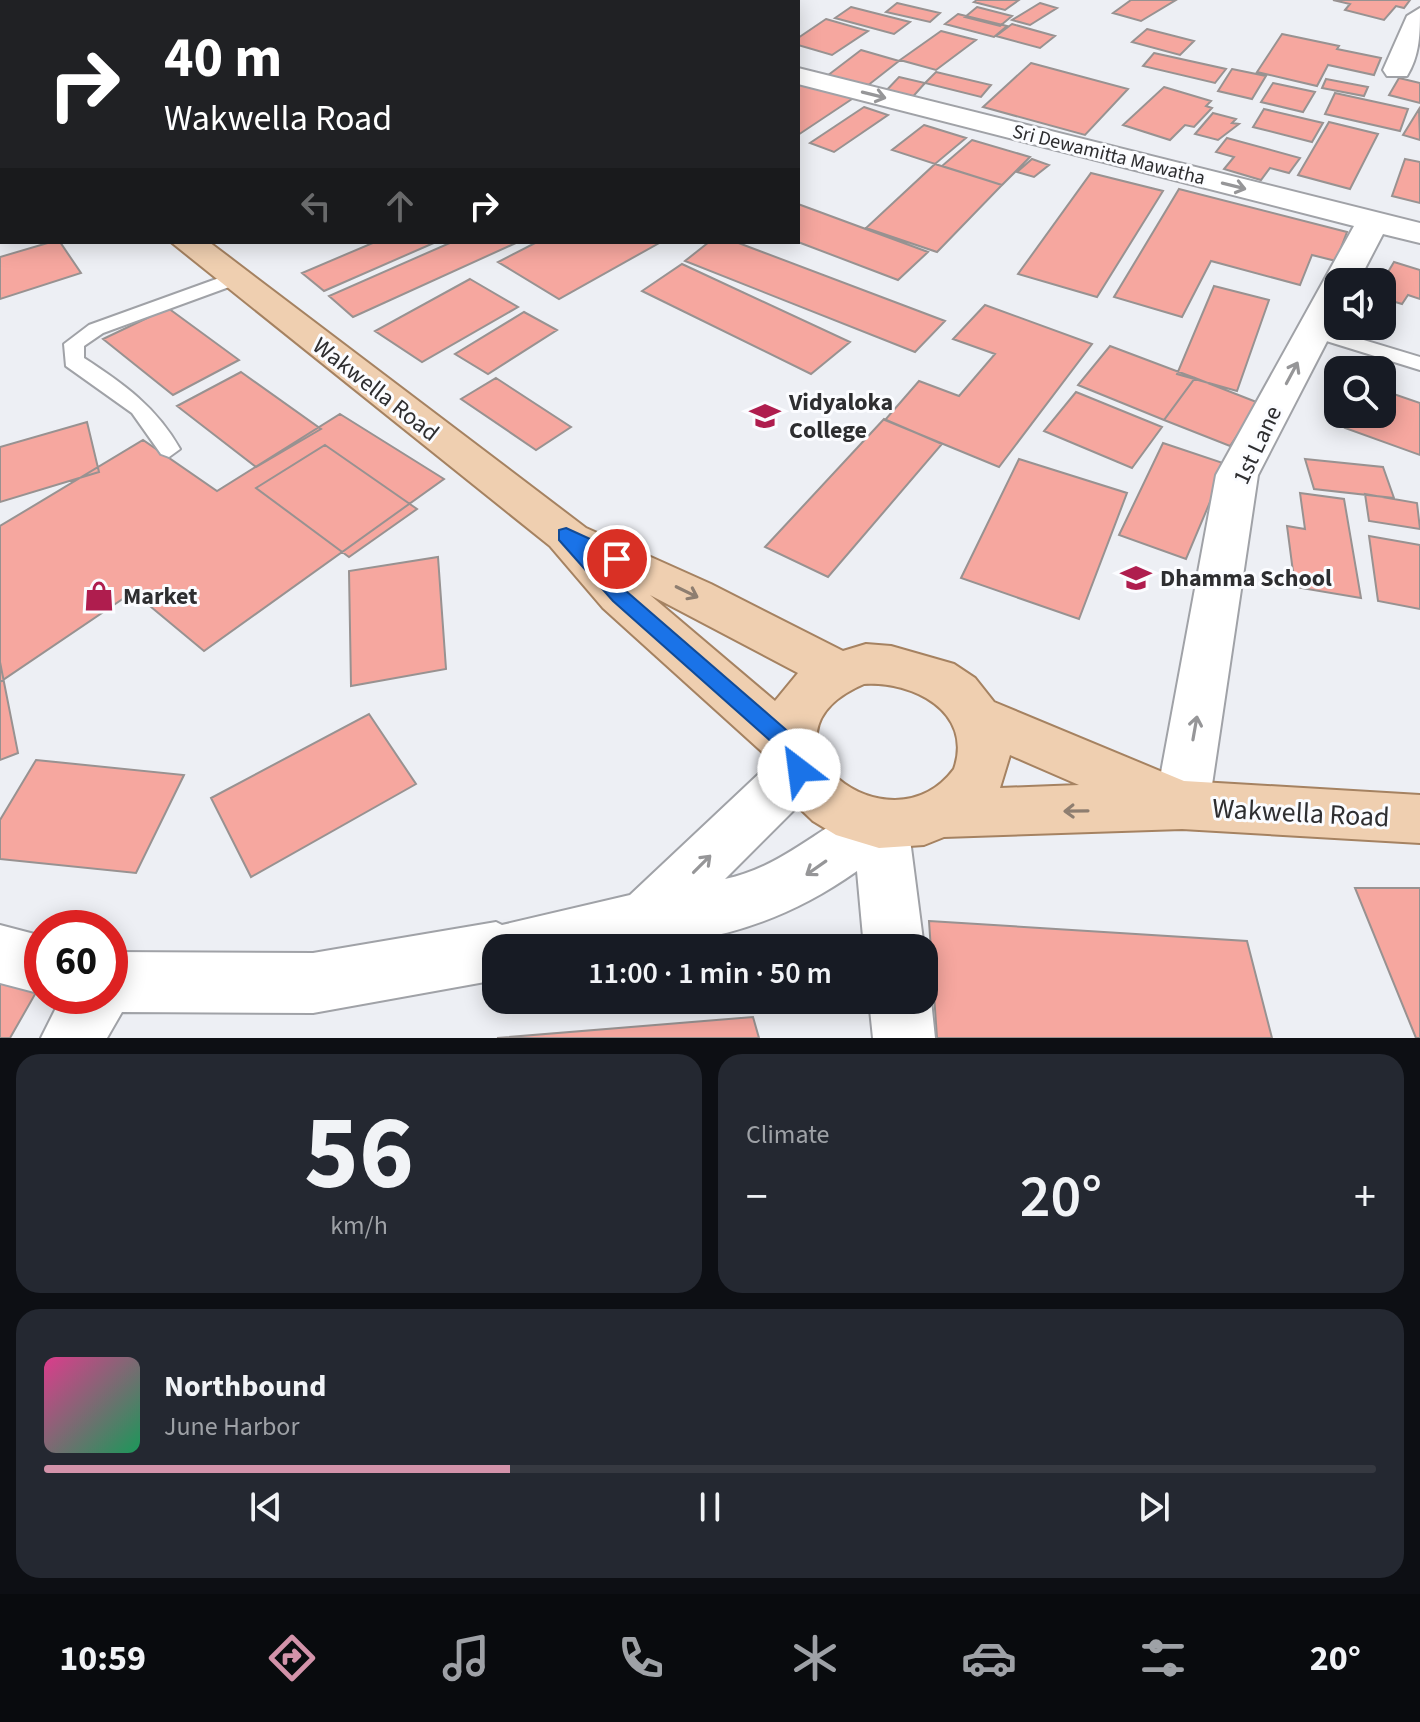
<!DOCTYPE html>
<meta charset="utf-8">
<style>
body{margin:0;font-family:"Source Sans 3",sans-serif;background:#242831;color:#f1f3f6;height:100vh;display:flex;flex-direction:column;font-size:30px;white-space:nowrap}
*{box-sizing:border-box;margin:0}
p{font-size:26px;color:#9ea1a6}
.icon{flex:none;width:44px;height:44px;fill:none;stroke:currentColor;stroke-width:2;stroke-linecap:round;stroke-linejoin:round}
.map{position:relative;height:1038px;overflow:hidden}
.details{display:flex;flex-direction:column;gap:16px;padding:16px;background:#0d0f14;flex:1}
.details>*{flex:none}
.guide{position:absolute;left:0px;top:0px;width:800px;height:244px;box-shadow:0 4px 20px #0003;background:#202124;color:#fff;overflow:hidden}
.tools{position:absolute;left:1324px;top:268px;display:grid;gap:16px}
.tools a{display:grid;place-items:center;width:72px;height:72px;border-radius:16px;background:#171b24;box-shadow:0 4px 20px #0003;font-size:40px}
.speed{position:absolute;left:24px;top:910px;display:flex;gap:16px;font-size:40px;font-weight:700;text-align:center}
.speed>*{display:grid;place-content:center;width:104px;height:104px;border-radius:50%;background:#171b24;box-shadow:0 4px 20px #0003;line-height:1}
.speed .limit{border:12px solid #d22;background:#fff;color:#111}
.pin{position:absolute;display:grid;place-items:center;width:68px;height:68px;color:#fff;margin:-34px;border:4px solid #fff;border-radius:50%;box-shadow:0 2px 8px #0007}
.me{position:absolute;width:88px;margin:-44px;rotate:330deg;stroke-linejoin:round;filter:drop-shadow(0 0 6px #0008)}
.turn{display:flex;align-items:center;gap:28px;height:168px;padding:0 32px;font-size:36px}
.turn .icon{width:104px;height:104px;stroke-width:2.5}
.turn b{display:block;font-size:56px;line-height:68px}
.lanes{display:flex;align-items:center;height:76px;padding:0 32px;background:#0003;justify-content:center;gap:40px;direction:ltr}
.lanes .off{opacity:.35}
.big{font-size:60px;font-weight:600;line-height:1.1}
.details .tile{flex:1;display:flex;flex-direction:column;justify-content:center;gap:12px;min-width:0;padding:0 28px;border-radius:24px;background:#242831}
.details .dial{align-items:center;gap:0}
.dial b{font-size:104px;line-height:1}
.song{display:flex;align-items:center;gap:24px}
.cover{width:96px;height:96px;border-radius:12px;background:linear-gradient(135deg,hsl(330 70% 55%),hsl(150 70% 35%))}
.played{height:8px;border-radius:4px;background:linear-gradient(90deg,#d393aa 35%,#363941 35%)}
.keys{display:flex;justify-content:space-around;direction:ltr}
.heat{display:flex;justify-content:space-between;align-items:center;font-size:44px;direction:ltr}
.details .tiles{flex:1;display:grid;gap:16px;grid-template-columns:1fr 1fr}
.tile:last-child{grid-column:span 2}
.trip{position:absolute;left:482px;top:934px;width:456px;height:80px;border-radius:24px;background:#171b24;box-shadow:0 4px 20px #0003;font-weight:600;line-height:80px;text-align:center}
.tabs{display:flex;height:128px;justify-content:space-around;align-items:center;background:#090b0e;color:#9ea1a6}
.tabs .icon{width:56px;height:56px}
.tabs .current{color:#d393aa}
.tabs b{font-size:36px;color:#f1f3f6}
.map>svg:first-child{display:block}
.building{fill:#f6a79f;stroke:#989291;stroke-width:2}
.lines{fill:none;stroke-linecap:round;stroke-linejoin:round}
.service-casing{stroke:#a0a2a7;stroke-width:4}
.minor-casing{stroke:#a0a2a7;stroke-width:4}
.primary-casing{stroke:#a58261;stroke-width:4}
.service{fill:#fff;fill-rule:evenodd}
.minor{fill:#fff;fill-rule:evenodd}
.primary{fill:#efcfb0;fill-rule:evenodd}
.oneway{stroke:#969698}
.oneway2{stroke:#8e7e70}
.route{fill:#1a73e8;stroke:#114b97;stroke-width:2}
.labels{text-anchor:middle;stroke-width:6;stroke-linejoin:round;paint-order:stroke}
.far-street-label{font-size:20px;fill:#2e2e30;stroke:#fbfcff}
.street-label{font-size:24px;fill:#2e2e30;stroke:#fbfcff}
.poi-label{font-size:24px;font-weight:bold;fill:#2e2e30;stroke:#fbfcff;text-anchor:start}
.near-street-label{font-size:28px;fill:#2e2e30;stroke:#fbfcff}
</style>
<div class="map">
<svg width="1420" height="1038" viewBox="0 0 1420 1038">
<rect width="100%" height="100%" fill="#edeff4"/>
<path class="building" d="M224,0H323L326,2H227Z
M977,0H1019L1005,10L974,2Z
M1131,0H1176L1141,21L1113,13Z
M1333,0H1410L1404,8L1396,6L1384,20L1345,10L1350,4Z
M897,3L940,13L930,22L886,12Z
M1040,3L1057,8L1030,25L1012,20Z
M851,7L910,22L894,34L835,18Z
M977,7L1012,16L1000,26L965,17Z
M958,14L1007,26L994,37L945,24Z
M826,19L868,31L832,55L798,45V38Z
M1012,24L1055,36L1040,48L996,36Z
M1147,29L1194,41L1180,55L1132,42Z
M941,31L976,40L936,70L900,60Z
M1282,34L1339,46L1337,49L1381,58L1374,75L1328,65L1317,86L1257,72Z
M861,50L899,61L862,90L823,79Z
M1154,53L1226,69L1215,83L1143,66Z
M1031,63L1128,89L1085,135L983,107Z
M1232,69L1266,76L1252,99L1218,91Z
M936,72L991,85L981,97L925,83Z
M899,77L925,83L910,100L883,94Z
M1399,78L1420,83V103L1389,95Z
M1326,79L1368,87L1364,96L1322,88Z
M798,83L855,97L798,135Z
M1273,83L1315,92L1303,112L1261,102Z
M1164,87L1211,101L1206,106L1212,108L1194,127L1185,125L1170,140L1123,125Z
M1335,93L1408,109L1400,131L1325,114Z
M864,107L888,115L834,152L810,143Z
M1264,109L1323,123L1312,142L1253,127Z
M1419,109L1420,140L1403,135Z
M1213,113L1236,119L1232,123L1239,124L1218,140L1195,134Z
M1329,122L1378,134L1350,189L1298,175Z
M924,125L966,138L935,164L892,150Z
M1227,138L1300,158L1289,173L1270,168L1261,180L1224,169L1234,157L1216,152Z
M972,140L1030,157L1002,185L942,166Z
M1032,159L1049,165L1034,177L1017,172Z
M1405,159L1420,162V203L1392,196Z
M935,164L1002,185L937,252L866,228Z
M1091,173L1163,191L1097,297L1018,274Z
M1179,189L1347,232L1336,261L1312,255L1300,285L1211,261L1182,317L1114,297Z
M798,204L928,252L898,280L798,242Z
M51,242H60L81,273L0,299V257Z
M375,242H436L324,291L302,273Z
M452,242H518L353,317L329,296Z
M537,242H661L559,299L498,262Z
M709,242H736L945,321L915,352L685,261Z
M1394,262L1420,270V299L1408,295L1402,304L1382,298V282Z
M682,264L850,342L811,374L642,291Z
M470,279L518,307L422,362L375,331Z
M1214,286L1269,300L1237,391L1177,374Z
M985,305L1092,344L999,467L885,420L919,381L959,396L995,354L953,339Z
M168,308L239,360L173,395L103,339Z
M524,312L557,330L488,374L455,354Z
M1110,346L1195,378L1164,420L1078,385Z
M241,372L321,429L256,467L177,406Z
M496,378L571,427L536,450L461,399Z
M1195,378L1259,403L1230,446L1164,420Z
M1382,390L1420,403V455L1345,428L1353,414H1382Z
M1076,392L1162,427L1132,468L1044,431Z
M340,414L444,479L204,651L133,592L0,682V526L143,440L217,491Z
M884,419L942,444L828,577L765,547Z
M87,422L99,472L0,502V447Z
M1163,443L1226,464L1186,559L1119,535Z
M325,445L417,509L349,557L256,488Z
M1019,459L1127,493L1079,619L961,578Z
M1305,459L1383,467L1394,498L1314,489Z
M1300,493L1344,499L1361,598L1295,587L1287,526L1305,529Z
M1365,494L1417,503L1420,529L1369,521Z
M1369,536L1420,545V609L1378,601Z
M438,557L446,669L351,686L349,571Z
M0,662L18,753L0,760Z
M369,714L416,784L251,877L211,798Z
M36,760L184,775L136,873L0,859V820Z
M1355,888H1420V1038H1416Z
M929,921L1247,941L1272,1038H937Z
M0,981L38,989L10,1038H0Z
M753,1017L759,1038H497Z"/>
<g class="lines">
<g class="service-casing">
<path id="service" d="M233,273L243,279L240,283L103,333L84,346V358C124,384 156,407 180,449L169,457L161,454L132,413L66,366L64,344L89,325Z
M1314,325L1420,357V370L1307,335L1304,331L1307,327Z"/>
</g>
<g class="minor-casing">
<path id="minor" d="M154,0H186L152,2Z
M471,0H504L506,2H473Z
M761,0H788L759,2Z
M1420,8C1420,33 1420,55 1407,76H1387L1383,70L1407,16Z
M798,68L1420,223V243L1383,234L1358,282H1338V320L1258,475L1209,805L1201,822L1182,829L1163,822L1155,805L1216,475L1354,226L798,84Z
M799,747L818,754L826,770L818,786L725,879C789,865 823,821 880,800L899,807L908,824L924,948H864L857,871C737,956 635,948 496,948V980L313,1013L122,1012L107,1038H41L62,996H110V952L313,953L496,922L502,925L630,895L780,754Z
M0,925L42,936V994L0,983Z
M924,984L931,1000L935,1038H873L869,1000H924Z"/>
</g>
<g class="primary-casing">
<path id="primary" d="M0,74H2V91H0Z
M171,242H209L586,528L711,584L843,651L866,644L891,646L954,664L975,678L994,702L1184,781L1420,795V843L1182,829L944,837L924,845L879,848L836,835L813,821L790,799L769,758L603,608L550,546ZM650,595L798,673L775,701ZM864,684C912,681 974,711 954,769C889,856 741,737 864,684ZM1010,755L1079,785L1000,788Z"/>
</g>
<use href="#service" class="service"/>
<use href="#minor" class="minor"/>
<use href="#primary" class="primary"/>
</g>
<defs><path id="oneway-shaft" d="M-6 0H5M1.5-3L5.5 0L1.5 3" fill="none" stroke-width="1.6" stroke-linecap="round" stroke-linejoin="round" transform="scale(2)"/></defs>
<g class="oneway">
<use href="#oneway-shaft" transform="translate(874 95) rotate(14)"/>
<use href="#oneway-shaft" transform="translate(1234 186) rotate(14)"/>
<use href="#oneway-shaft" transform="translate(1292 373) rotate(-62)"/>
<use href="#oneway-shaft" transform="translate(1195 728) rotate(-80)"/>
<use href="#oneway-shaft" transform="translate(702 864) rotate(-45)"/>
<use href="#oneway-shaft" transform="translate(816 868) rotate(145)"/>
</g>
<g class="oneway2">
<use href="#oneway-shaft" transform="translate(687 592) rotate(26)"/>
<use href="#oneway-shaft" transform="translate(1076 811) rotate(179)"/>
</g>
<path class="route" d="M566,528L623,554L626,559L617,566L597,558L626,591L799,741L810,770L807,776H791L783,752L613,601L559,540V530Z"/>
<defs>
<g id="school-bare" transform="scale(2.4)"><path d="M0-5L7-2L0 1L-7-2ZM-4 1L0 2.5L4 1V4Q0 6-4 4Z" fill="#af1d4e" stroke="#fbfcff" stroke-width="2.5" paint-order="stroke"/></g>
<g id="shop-bare" transform="scale(2.4)"><path d="M-5-2.5h2.3a2.7 3.5 0 0 1 5.4 0H5L5.5 6h-11ZM-1.5-2.5h3a1.5 2.3 0 0 0-3 0Z" fill="#af1d4e" stroke="#fbfcff" stroke-width="2.5" paint-order="stroke"/></g>
</defs>
<g fill-rule="evenodd">
<use href="#school-bare" x="765" y="416"/>
<use href="#school-bare" x="1136" y="578"/>
<use href="#shop-bare" x="99" y="596"/>
</g>
<g class="labels">
<g class="far-street-label">
<text transform="translate(1109 154) rotate(14)" y="7">Sri Dewamitta Mawatha</text>
</g>
<g class="street-label">
<text transform="translate(376 389) rotate(38)" y="8">Wakwella Road</text>
<text transform="translate(1257 445) rotate(-65)" y="8">1st Lane</text>
</g>
<g class="poi-label">
<text x="789" y="410">Vidyaloka<tspan x="789" dy="28">College</tspan></text>
<text x="1160" y="586">Dhamma School</text>
<text x="123" y="604">Market</text>
</g>
<g class="near-street-label">
<text transform="translate(1301 812) rotate(3)" y="10">Wakwella Road</text>
</g>
</g>
</svg>
<div class="tools">
<a><svg class="icon" aria-label="sound" viewBox="0 0 24 24"><path d="M4 9h4l5-4v14l-5-4H4zM17 9q2 3 0 6"/></svg></a>
<a><svg class="icon" aria-label="search" viewBox="0 0 24 24"><circle cx="10" cy="10" r="6"/><path d="M15 15l6 6"/></svg></a>
</div>
<div class="speed"><div class="limit">60</div></div>
<div class="pin" style="left:617px;top:559px;background:#d93025"><svg class="icon" aria-label="arrive" viewBox="0 0 24 24"><path d="M6 21V4h12l-3 4 3 4H6"/></svg></div>
<svg class="me" style="left:799px;top:770px" viewBox="-20 -20 40 40"><circle r="19" fill="#fff"/><path d="M0-13L10 11 0 6-10 11z" fill="#1a73e8"/></svg>
<div class="trip">11:00 · 1 min · 50 m</div>
<div class="guide">
<div class="turn"><svg class="icon" aria-label="right" viewBox="0 0 24 24"><path d="M7 20v-9h11M14 6l5 5-5 5"/></svg><div><b>40 m</b>Wakwella Road</div></div>
<div class="lanes"><svg class="icon off" aria-label="left" viewBox="0 0 24 24"><path d="M17 20v-9H6M10 6l-5 5 5 5"/></svg><svg class="icon off" aria-label="ahead" viewBox="0 0 24 24"><path d="M12 20V5M6 11l6-6 6 6"/></svg><svg class="icon" aria-label="right" viewBox="0 0 24 24"><path d="M7 20v-9h11M14 6l5 5-5 5"/></svg></div>
</div>
</div>
<section class="details">
<div class="tiles">
<div class="tile dial"><b>56</b><p>km/h</p></div>
<div class="tile"><p>Climate</p>
<div class="heat"><a>−</a><b class="big">20°</b><a>+</a></div>
</div>
<div class="tile">
<div class="song"><i class="cover"></i><div><b>Northbound</b><p>June Harbor</p></div></div>
<div class="played"></div>
<div class="keys"><svg class="icon" aria-label="previous" viewBox="0 0 24 24"><path d="M18 5L8 12l10 7zM5 5v14"/></svg><svg class="icon" aria-label="pause" viewBox="0 0 24 24"><path d="M8 5v14M16 5v14"/></svg><svg class="icon" aria-label="next" viewBox="0 0 24 24"><path d="M6 5l10 7-10 7zM19 5v14"/></svg></div>
</div>
</div>
</section>
<nav class="tabs">
<b>10:59</b>
<svg class="icon current" aria-label="directions" viewBox="0 0 24 24"><path d="M12 3l9 9-9 9-9-9zM9 14v-3h6M13 9l2 2-2 2"/></svg>
<svg class="icon" aria-label="music" viewBox="0 0 24 24"><path d="M9 18V5l10-2v13"/><circle cx="6" cy="18" r="3"/><circle cx="16" cy="16" r="3"/></svg>
<svg class="icon" aria-label="phone" viewBox="0 0 24 24"><path d="M5 4h4l2 5-3 2q2 4 5 5l2-3 5 2v4C11 20 4 13 5 4z"/></svg>
<svg class="icon" aria-label="climate" viewBox="0 0 24 24"><path d="M12 3v18M4 7l16 10M4 17L20 7"/></svg>
<svg class="icon" aria-label="car" viewBox="0 0 24 24"><path d="M5 17H2v-5l4-1 3-4h7l3 4 3 1v5h-3M9 17h6M6 11h13"/><circle cx="7" cy="17" r="2"/><circle cx="17" cy="17" r="2"/></svg>
<svg class="icon" aria-label="filters" viewBox="0 0 24 24"><path d="M4 7h16M4 17h16"/><circle cx="9" cy="7" r="2"/><circle cx="15" cy="17" r="2"/></svg>
<b>20°</b>
</nav>
